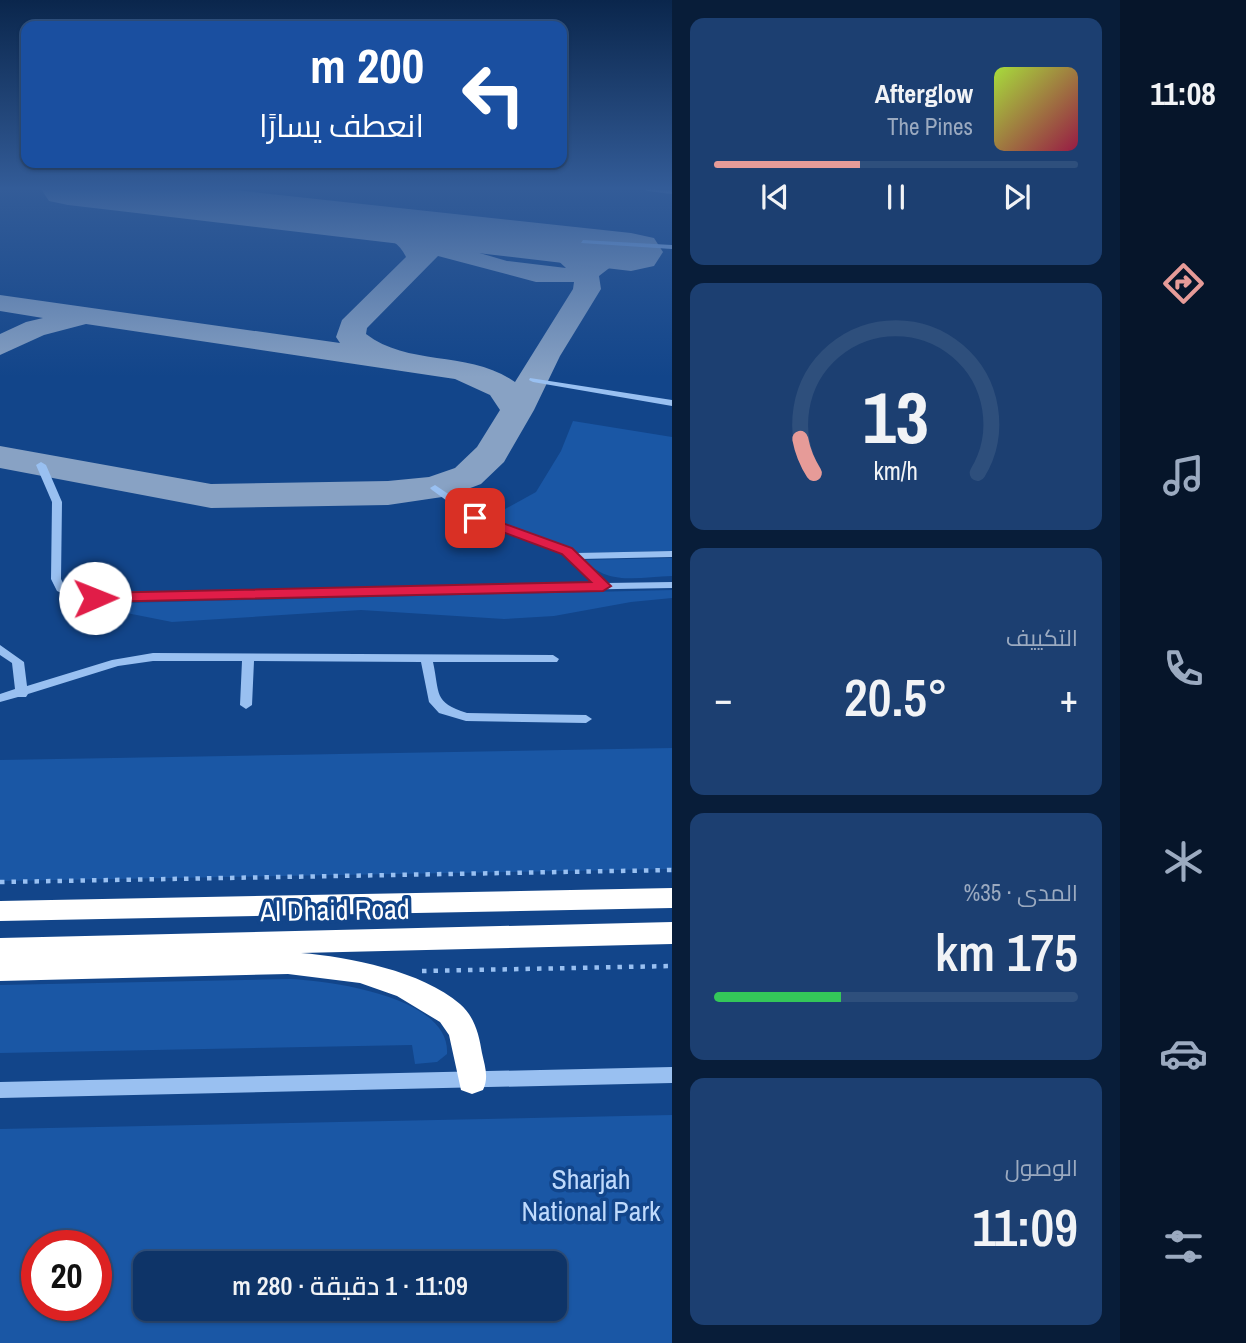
<!DOCTYPE html>
<html lang="ar">
<meta charset="utf-8">
<style>
body{margin:0;font-family:"Archivo Narrow",Cairo,sans-serif;background:#1c3f71;color:#f1f3f6;direction:rtl;height:100vh;display:flex;flex-direction:column;font-size:26px;white-space:nowrap}
*{box-sizing:border-box;margin:0}
p{font-size:23px;color:#9baac0}
.icon{flex:none;width:38px;height:38px;fill:none;stroke:currentColor;stroke-width:2;stroke-linecap:round;stroke-linejoin:round}
.map{position:relative;flex:1;overflow:hidden;direction:ltr}
.details{display:flex;flex-direction:column;gap:18px;padding:18px;background:#081d39;width:448px}
.details>*{flex:none}
.hud{position:absolute;left:21px;top:21px;width:546px;height:147px;border-radius:14px;box-shadow:0 2px 5px #0004,0 0 0 2px #2e4f7c;direction:rtl;background:#1a4fa0;color:#fff;overflow:hidden}
.speed{position:absolute;left:21px;top:1230px;display:flex;gap:14px;font-size:35px;font-weight:700;text-align:center}
.speed>*{display:grid;place-content:center;width:91px;height:91px;border-radius:50%;background:#0e3468;box-shadow:0 2px 5px #0004,0 0 0 2px #2e4f7c;line-height:1}
.speed .limit{border:10px solid #d22;background:#fff;color:#111}
.pin{position:absolute;display:grid;place-items:center;width:60px;height:60px;color:#fff;margin:-30px;border-radius:14px;box-shadow:0 4px 10px #0006}
.me{position:absolute;width:77px;margin:-38px;rotate:89deg;stroke-linejoin:round;filter:drop-shadow(0 0 5px #0008)}
.turn{display:flex;align-items:center;gap:24px;height:147px;padding:0 28px;font-size:32px}
.turn .icon{width:91px;height:91px;stroke-width:2.5}
.turn b{display:block;font-size:49px;line-height:60px}
.big{font-size:52px;font-weight:600;line-height:1.1}
.details .card{flex:1;display:flex;flex-direction:column;justify-content:center;gap:10px;min-width:0;padding:0 24px;border-radius:14px;background:#1c3f71}
.details .dial{align-items:center;gap:0}
.dial svg{height:182px;overflow:visible;fill:none;stroke:#2e4f7c;stroke-width:7;stroke-linecap:round;text-anchor:middle}
.dial text{fill:#f1f3f6;stroke:none}
.song{display:flex;align-items:center;gap:21px}
.cover{width:84px;height:84px;border-radius:10px;background:linear-gradient(135deg,hsl(80 70% 55%),hsl(340 70% 35%))}
.played{height:7px;border-radius:4px;background:linear-gradient(90deg,#e69b98 40%,#2e4f7c 40%)}
.keys{display:flex;justify-content:space-around;direction:ltr}
.heat{display:flex;justify-content:space-between;align-items:center;font-size:38px;direction:ltr}
.charge{height:10px;border-radius:5px;background:linear-gradient(90deg,#34c759 35%,#2e4f7c 0)}
.trip{position:absolute;left:133px;top:1251px;width:434px;height:70px;border-radius:14px;background:#0e3468;box-shadow:0 2px 5px #0004,0 0 0 2px #2e4f7c;font-weight:600;line-height:70px;text-align:center;direction:rtl}
main{display:flex;flex:1;min-height:0}
.tabs{display:flex;flex-direction:column;width:126px;justify-content:space-around;align-items:center;background:#06152a;color:#9baac0}
.tabs .icon{width:49px;height:49px}
.tabs .current{color:#e69b98}
.tabs b{font-size:32px;color:#f1f3f6}
.map>svg:first-child{display:block}
.green{fill:#1a57a5;fill-rule:evenodd}
.lines{fill:none;stroke-linecap:round;stroke-linejoin:round}
.taxiway{fill:#88a2c4;fill-rule:evenodd}
.runway{fill:#88a2c4;fill-rule:evenodd}
.path{stroke:#99c0f1;stroke-width:4.5;stroke-dasharray:4.5 7;stroke-linecap:butt}
.minor{fill:#99c0f1;fill-rule:evenodd}
.highway{fill:#fff;fill-rule:evenodd}
.route{fill:#e11d48;stroke:#92132f;stroke-width:2}
.labels{text-anchor:middle;stroke-width:7;stroke-linejoin:round;paint-order:stroke}
.near-street-label{font-size:28px;fill:#fff;stroke:#12458a}
.near-park-label{font-size:28px;fill:#bfdafc;stroke:#12458a}
</style>
<main>
<nav class="tabs">
<b>11:08</b>
<svg class="icon current" aria-label="directions" viewBox="0 0 24 24"><path d="M12 3l9 9-9 9-9-9zM9 14v-3h6M13 9l2 2-2 2"/></svg>
<svg class="icon" aria-label="music" viewBox="0 0 24 24"><path d="M9 18V5l10-2v13"/><circle cx="6" cy="18" r="3"/><circle cx="16" cy="16" r="3"/></svg>
<svg class="icon" aria-label="phone" viewBox="0 0 24 24"><path d="M5 4h4l2 5-3 2q2 4 5 5l2-3 5 2v4C11 20 4 13 5 4z"/></svg>
<svg class="icon" aria-label="climate" viewBox="0 0 24 24"><path d="M12 3v18M4 7l16 10M4 17L20 7"/></svg>
<svg class="icon" aria-label="car" viewBox="0 0 24 24"><path d="M5 17H2v-5l4-1 3-4h7l3 4 3 1v5h-3M9 17h6M6 11h13"/><circle cx="7" cy="17" r="2"/><circle cx="17" cy="17" r="2"/></svg>
<svg class="icon" aria-label="filters" viewBox="0 0 24 24"><path d="M4 7h16M4 17h16"/><circle cx="9" cy="7" r="2"/><circle cx="15" cy="17" r="2"/></svg>
</nav>
<section class="details">
<div class="card">
<div class="song"><i class="cover"></i><div><b>Afterglow</b><p>The Pines</p></div></div>
<div class="played"></div>
<div class="keys"><svg class="icon" aria-label="previous" viewBox="0 0 24 24"><path d="M18 5L8 12l10 7zM5 5v14"/></svg><svg class="icon" aria-label="pause" viewBox="0 0 24 24"><path d="M8 5v14M16 5v14"/></svg><svg class="icon" aria-label="next" viewBox="0 0 24 24"><path d="M6 5l10 7-10 7zM19 5v14"/></svg></div>
</div>
<div class="card dial"><svg viewBox="0 0 100 80">
<path d="M14 69A42 42 0 1 1 86 69"/>
<path d="M14 69A42 42 0 0 1 8 54" stroke="#e69b98"/>
<text x="50" y="56" font-size="32" font-weight="700">13</text>
<text x="50" y="72" font-size="11">km/h</text>
</svg></div>
<div class="card"><p>التكييف</p>
<div class="heat"><a>−</a><b class="big">20.5°</b><a>+</a></div>
</div>
<div class="card"><p>المدى · 35%</p><b class="big">175 km</b><div class="charge"></div></div>
<div class="card"><p>الوصول</p><b class="big">11:09</b></div>
</section>
<div class="map">
<svg width="672" height="1343" viewBox="0 0 672 1343">
<rect width="100%" height="100%" fill="#12458a"/>
<path class="green" d="M573,421L672,437V551L577,553L487,519L536,492L561,451Z
M672,558V576C640,577 607,586 585,560Z
M672,590V598L631,602L554,616L504,619L361,610L172,622L81,604Z
M672,748V869L0,881V760Z
M290,979C332,981 451,997 447,1054L437,1062L415,1064L412,1045L0,1053V985Z
M672,1115V1343H0V1129ZM37,1246H96V1306H37ZM145,1264H555V1309H145Z"/>
<g class="lines">
<path class="taxiway" d="M348,214L387,222L434,238L500,228L554,230L606,243L621,259L599,276L601,289L560,356L534,410L504,462L481,484L449,496L388,505L211,508L0,468V446L211,484L388,481L429,477L455,468L477,447L500,410L490,395L455,379L86,324L44,335L0,355V334L26,322L43,318L0,311V295L340,343L336,337L342,320L406,257C395,232 364,232 340,226L336,221L340,216ZM500,242C527,242 571,238 592,258L589,260L566,248L557,251L553,256L566,268L507,261L459,247ZM438,256L536,282H574L573,289L515,382C470,350 409,367 366,334L367,328Z"/>
<path class="runway" d="M41,189H225L631,233L654,238L663,252L654,266L631,271L68,205L49,201Z"/>
<path class="path" d="M0,882L672,870
M422,971L672,966"/>
<path class="minor" d="M645,189L672,190V194L647,191Z
M583,240L672,245V249L581,243Z
M530,378L672,400V406L533,382L529,380Z
M41,462L46,465L62,502L61,579L65,587L77,593L594,583L563,553L479,524L432,490L430,488L435,485L487,520L571,549L575,553L672,551V557L581,559L606,583L672,582V588L75,599L57,591L51,579L52,502L36,465Z
M0,645L24,662L27,686L112,660L153,653L553,655L559,659L557,662H433C440,694 433,702 467,713L586,715L592,719L586,723L466,721L439,713L429,702L421,662L254,661L252,705L246,709L240,705L242,661H153L118,666L28,694L26,697H18L0,702V694L15,689L12,663L0,655Z
M672,1067V1083L0,1098V1082Z"/>
<path class="highway" d="M672,888V908L0,921V901Z
M672,922V944L301,953C349,957 422,971 460,1004C475,1017 479,1035 482,1053C485,1067 489,1077 483,1090L472,1094L461,1090L449,1035L440,1022L397,996L360,983L288,974L0,981V938Z"/>
</g>
<linearGradient id="sky" x2="0" y2="1"><stop stop-color="#0a264c"/><stop offset="0.5" stop-color="#335c98"/><stop offset="1" stop-color="#335c98" stop-opacity="0"/></linearGradient>
<rect width="672" height="377" fill="url(#sky)"/>
<path class="route" d="M470,515H480L572,548L611,586L603,591L95,602L87,598L95,593L591,582L562,554L470,520Z"/>
<g class="labels">
<g class="near-street-label">
<text transform="translate(335 910) rotate(-1)" y="10">Al Dhaid Road</text>
</g>
<g class="near-park-label">
<text x="591" y="1189">Sharjah<tspan x="591" dy="32">National Park</tspan></text>
</g>
</g>
</svg>
<div class="speed"><div class="limit">20</div></div>
<div class="pin" style="left:475px;top:518px;background:#d93025"><svg class="icon" aria-label="arrive" viewBox="0 0 24 24"><path d="M6 21V4h12l-3 4 3 4H6"/></svg></div>
<svg class="me" style="left:95px;top:598px" viewBox="-20 -20 40 40"><circle r="19" fill="#fff"/><path d="M0-13L10 11 0 6-10 11z" fill="#e11d48"/></svg>
<div class="trip">11:09 · 1 دقيقة · 280 m</div>
<div class="hud">
<div class="turn"><svg class="icon" aria-label="left" viewBox="0 0 24 24"><path d="M17 20v-9H6M10 6l-5 5 5 5"/></svg><div><b>200 m</b>انعطف يسارًا</div></div>
</div>
</div>
</main>
